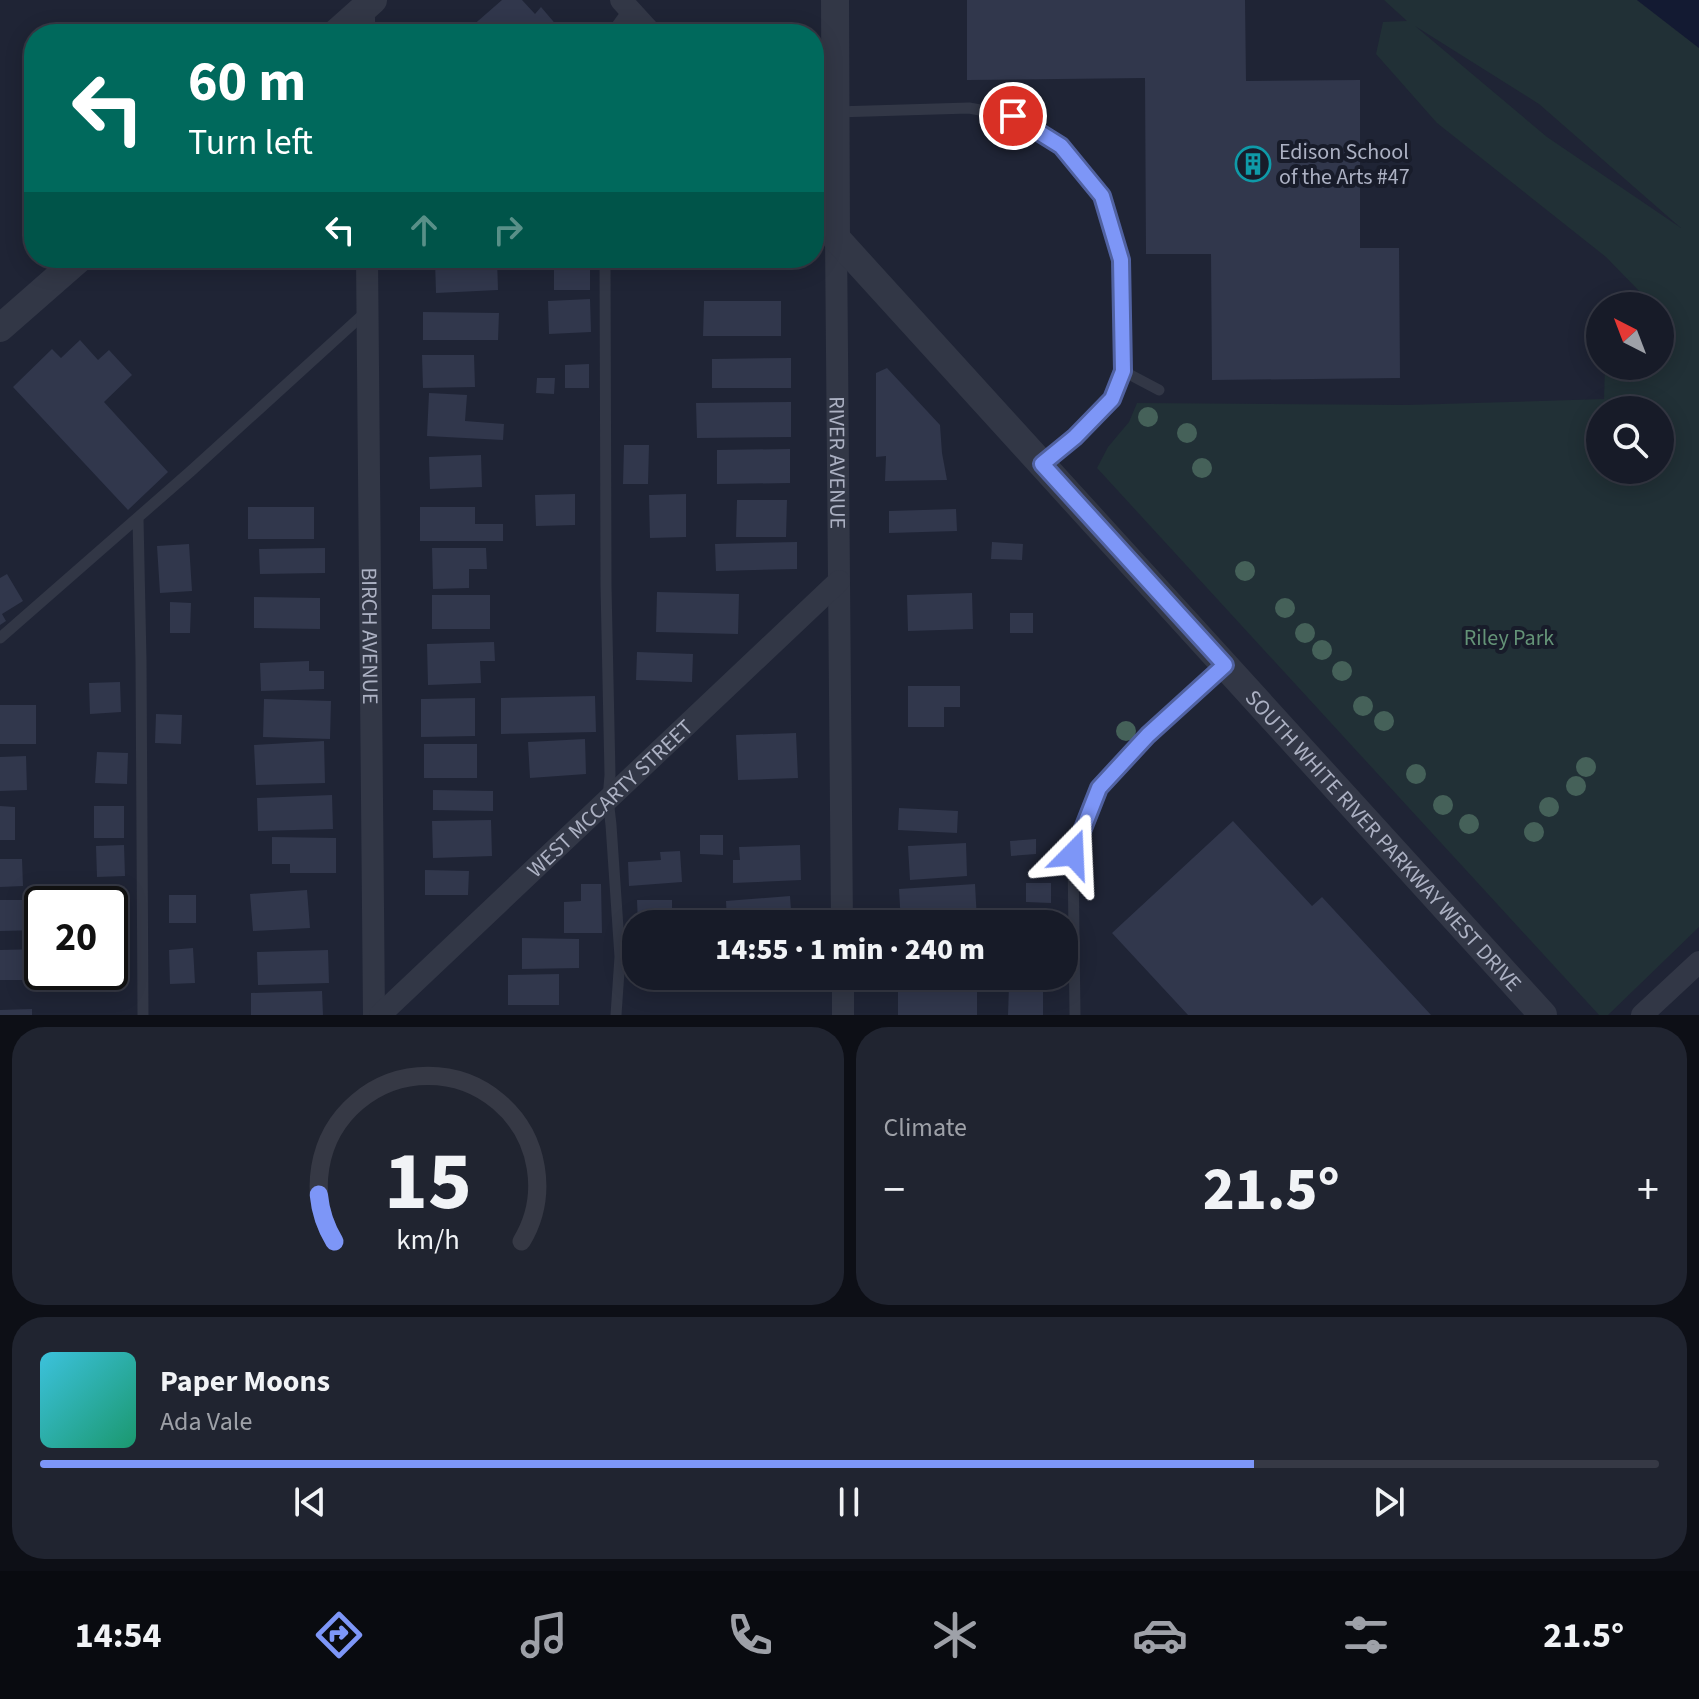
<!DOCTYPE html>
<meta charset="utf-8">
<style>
body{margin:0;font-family:"Source Sans 3",sans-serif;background:#202430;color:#f1f3f6;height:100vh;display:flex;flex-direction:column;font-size:30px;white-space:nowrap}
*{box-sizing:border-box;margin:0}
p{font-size:26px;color:#9ea1a8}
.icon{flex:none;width:44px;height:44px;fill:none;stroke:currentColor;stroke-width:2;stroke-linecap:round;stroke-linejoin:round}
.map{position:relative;height:1015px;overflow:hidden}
.side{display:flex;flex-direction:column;gap:12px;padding:12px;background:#0d0f16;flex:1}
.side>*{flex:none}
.guide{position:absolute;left:24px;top:24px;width:800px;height:244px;border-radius:32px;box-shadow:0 4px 20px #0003,0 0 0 2px #363945;background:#00695c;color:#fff;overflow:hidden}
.needle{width:52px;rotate:318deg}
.buttons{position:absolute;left:1586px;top:292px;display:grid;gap:16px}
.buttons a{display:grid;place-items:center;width:88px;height:88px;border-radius:50%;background:#171b28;box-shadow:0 4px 20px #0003,0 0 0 2px #363945;font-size:40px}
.speed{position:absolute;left:24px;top:886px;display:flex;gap:16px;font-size:40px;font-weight:700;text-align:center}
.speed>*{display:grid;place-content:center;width:104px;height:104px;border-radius:50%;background:#171b28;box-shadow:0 4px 20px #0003,0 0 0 2px #363945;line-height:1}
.speed .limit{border:4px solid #111;border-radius:12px;background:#fff;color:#111}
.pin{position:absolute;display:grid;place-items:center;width:68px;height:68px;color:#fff;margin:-34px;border:4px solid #fff;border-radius:50%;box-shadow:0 2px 8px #0007}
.me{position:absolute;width:88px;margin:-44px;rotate:21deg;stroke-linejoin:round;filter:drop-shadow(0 0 6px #0008)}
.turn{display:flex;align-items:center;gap:28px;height:168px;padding:0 32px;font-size:36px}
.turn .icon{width:104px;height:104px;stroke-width:2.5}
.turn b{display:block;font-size:56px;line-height:68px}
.lanes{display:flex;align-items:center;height:76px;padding:0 32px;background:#0003;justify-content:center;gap:40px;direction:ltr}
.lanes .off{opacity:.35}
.big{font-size:60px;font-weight:800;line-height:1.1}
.side .card{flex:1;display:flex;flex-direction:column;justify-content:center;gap:12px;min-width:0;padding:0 28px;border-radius:32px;background:#202430}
.side .dial{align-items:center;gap:0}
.dial svg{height:208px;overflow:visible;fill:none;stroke:#363945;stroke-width:7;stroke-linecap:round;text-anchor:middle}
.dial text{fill:#f1f3f6;stroke:none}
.song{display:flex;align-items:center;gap:24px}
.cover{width:96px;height:96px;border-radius:12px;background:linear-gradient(135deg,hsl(190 70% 55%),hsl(160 70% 35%))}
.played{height:8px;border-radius:4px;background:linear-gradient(90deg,#7d96f7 75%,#363945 75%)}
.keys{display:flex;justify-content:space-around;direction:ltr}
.heat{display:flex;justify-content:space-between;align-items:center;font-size:44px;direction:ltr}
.side .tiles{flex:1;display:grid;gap:12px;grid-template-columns:1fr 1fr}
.card:last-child{grid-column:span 2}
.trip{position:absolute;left:622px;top:910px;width:456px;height:80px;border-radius:32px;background:#171b28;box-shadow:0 4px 20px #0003,0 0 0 2px #363945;font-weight:800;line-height:80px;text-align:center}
.menu{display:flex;height:128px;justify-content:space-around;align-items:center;background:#090b10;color:#9ea1a8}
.menu .icon{width:56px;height:56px}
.menu .current{color:#7d96f7}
.menu b{font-size:36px;color:#f1f3f6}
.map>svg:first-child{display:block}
.green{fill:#213036;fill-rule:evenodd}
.water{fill:#131a32}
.building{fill:#31374c}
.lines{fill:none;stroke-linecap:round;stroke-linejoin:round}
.service{stroke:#323746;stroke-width:11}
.minor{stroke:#323746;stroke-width:22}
.tertiary{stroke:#323746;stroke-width:28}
.tree{fill:#456159}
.route-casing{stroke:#5162a1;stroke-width:20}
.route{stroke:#7d96f7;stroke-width:14}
.labels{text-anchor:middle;stroke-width:8;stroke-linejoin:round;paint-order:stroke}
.poi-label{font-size:22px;fill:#acb1c3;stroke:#181c2a;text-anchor:start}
.street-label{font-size:22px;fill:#acb1c3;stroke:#181c2a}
.park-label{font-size:22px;fill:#649377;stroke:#181c2a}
</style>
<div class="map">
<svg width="1699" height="1015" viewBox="0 0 1699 1015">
<rect width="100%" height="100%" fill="#1f2435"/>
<path class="green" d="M1384,0H1637L1699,48V927L1608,1015H1599L1097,468L1108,447L1129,422L1137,403L1407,405L1604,399L1605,366H1660V306H1626V295L1641,293L1606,257L1437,123L1376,54L1383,22L1407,21ZM1415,26L1539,104L1681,228L1547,137ZM1600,410H1660V470H1600Z"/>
<path class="water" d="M1637,0H1699V48Z"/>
<path class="building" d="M502,0H522L535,14L541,7L564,34H463Z
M967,0H1245L1246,81L1360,80V248H1399L1400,378L1212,380L1211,254H1146L1145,78L967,80Z
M497,258L498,290L436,293L435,261Z
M554,258L590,259V290H554Z
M590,299L591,332L549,334L548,301Z
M704,301H781V336H703Z
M423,312L499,313L498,340H423Z
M80,340L98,360L109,350L132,375L104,402L168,472L128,510L13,387L52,349L61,358Z
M422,355H474L475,387L423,388Z
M791,358V388H712V359Z
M589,364V388H565V365Z
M887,368L940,425L942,453L947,480L885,481L886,456L876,457V373Z
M537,378H555L554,394L536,393Z
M429,393L467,395L465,421L504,424L503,440L427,436Z
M791,402V437L697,438L696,403Z
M624,445H649L648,484H623Z
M790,449V483L717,484V450Z
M481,455L482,487L430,489L429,457Z
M575,494V525L536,526L535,495Z
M686,494V537L650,538L649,495Z
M737,500H787L786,537H736Z
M248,507H314V539H248Z
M420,507H475V524H503V541H420Z
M956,509L957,531L889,533V511Z
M797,542V569L716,571L715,544Z
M992,542L1023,544L1022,560L991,559Z
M189,544L192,591L160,593L157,546Z
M325,548V573L260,574L259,549Z
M432,548H486L487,569H469V588L433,589Z
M7,574L23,601L2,614L6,621L0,625V578Z
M657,592L739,594L738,634L656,632Z
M972,593L973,629L908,631L907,595Z
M432,595H490V629H432Z
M254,597L320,598V629L254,628Z
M170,602L191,603L190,633H170Z
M1010,613H1033V633H1010Z
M494,642L495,661H480L481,683L428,685L427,644Z
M637,652L693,654L692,682L636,680Z
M309,661V671H324V689L261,691L260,663Z
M120,682L121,712L90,714L89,683Z
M908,686H960V707H944V727H908Z
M595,696L596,732L501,734V698Z
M475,698V736L421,737V699Z
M264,699L331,701L330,739L263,737Z
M0,705H36V744H0Z
M156,714L182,715L181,744L155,743Z
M796,733L798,778L738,780L736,735Z
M585,739L586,774L530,778L528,742Z
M324,741L325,783L256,785L254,745Z
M424,744H477V778H424Z
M97,752L128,753L127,784L95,783Z
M26,756L27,790L0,791V757Z
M433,790L493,791V811L433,810Z
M332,795L333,829L258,831L257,798Z
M0,806L15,807V840H0Z
M94,806H124V838H94Z
M899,808L958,811L957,833L898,830Z
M491,820L492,856L433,858L432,821Z
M1233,821L1312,906L1322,897L1431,1015H1188L1112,933Z
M700,835H723V855L700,854Z
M272,837L336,838V873H290V864H272Z
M1036,839V854L1011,856L1010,841Z
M966,843L967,876L910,880L908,846Z
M124,845L125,876L97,877L96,846Z
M800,845L801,880L733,883V860H740L739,847Z
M680,851L682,882L629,886L628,862L661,860L660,852Z
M0,859H22L23,886L0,887Z
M425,870L469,871L468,895H425Z
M1026,883H1051V903L1026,902Z
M581,884H601L602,933H564V902L581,901Z
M975,884L977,921L901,924L899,889Z
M307,890L310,928L253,931L250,894Z
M169,895H196V923H169Z
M790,896L792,924H727L726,901Z
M0,900H45V904H42V930L0,931Z
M637,900H672V924H638Z
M522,938L579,939V968L522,969Z
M193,948L195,983L170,984L169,950Z
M42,949V972H48V980H0V950Z
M328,950L329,983L258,985L257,952Z
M559,974V1005H508V975Z
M1009,985L1043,986V1015H1008Z
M977,988V1015H898V989Z
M322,991L323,1015H251V993Z
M32,1009V1015H0V1010Z"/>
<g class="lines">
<path class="service" d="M611,34L629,9
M836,112L969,108L1013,116L1061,146L1102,196L1121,260L1123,371L1112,399L1075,437L1042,463
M605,258L606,586L610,775L608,799L611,825L620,957L616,1015
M1123,371L1159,390
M138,518L141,660L143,1015
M0,638L191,471L367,311
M1075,1015L1073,854L1099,788L1148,735L1224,665"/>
<g class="minor">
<path d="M621,0L652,34"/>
<path d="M364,8V34"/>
<path id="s1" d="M814,213L836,238L842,924"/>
<path id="s2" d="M367,258L374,1015"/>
<path d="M843,976V1015"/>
<path id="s3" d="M380,1015L839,581"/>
<path d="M1642,1015L1699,962"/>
</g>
<g class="tertiary">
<path id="s4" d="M835,0L836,238L1543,1015"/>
<path d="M335,34L373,0"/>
<path d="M0,328L80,258"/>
</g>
</g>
<g class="tree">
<circle cx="1148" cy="417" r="10"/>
<circle cx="1187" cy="433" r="10"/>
<circle cx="1202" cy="468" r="10"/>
<circle cx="1245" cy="571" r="10"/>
<circle cx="1285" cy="608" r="10"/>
<circle cx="1305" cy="633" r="10"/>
<circle cx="1322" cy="650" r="10"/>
<circle cx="1342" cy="671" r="10"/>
<circle cx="1363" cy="706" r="10"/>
<circle cx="1384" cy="721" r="10"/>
<circle cx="1126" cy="731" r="10"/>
<circle cx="1586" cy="767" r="10"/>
<circle cx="1416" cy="774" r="10"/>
<circle cx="1576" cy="786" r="10"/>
<circle cx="1443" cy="805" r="10"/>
<circle cx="1549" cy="807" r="10"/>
<circle cx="1469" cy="824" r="10"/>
<circle cx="1534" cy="832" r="10"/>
</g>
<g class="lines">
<g class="route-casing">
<path id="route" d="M1013,116L1061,146L1102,196L1121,260L1123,371L1112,399L1075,437L1042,464L1225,665L1148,735L1099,788L1073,854"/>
</g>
<use href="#route" class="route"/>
</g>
<defs>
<g id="building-ring" transform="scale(1.8)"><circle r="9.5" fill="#181c2a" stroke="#0f9aa8" stroke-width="1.5"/><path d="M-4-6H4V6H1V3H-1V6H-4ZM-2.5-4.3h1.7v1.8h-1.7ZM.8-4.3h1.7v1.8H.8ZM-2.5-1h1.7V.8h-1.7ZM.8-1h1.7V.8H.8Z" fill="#0f9aa8"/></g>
</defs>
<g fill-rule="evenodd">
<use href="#building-ring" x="1253" y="164"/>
</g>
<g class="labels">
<g class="poi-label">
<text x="1279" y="159">Edison School<tspan x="1279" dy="25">of the Arts #47</tspan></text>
</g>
<g class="street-label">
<text dy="8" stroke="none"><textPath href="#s1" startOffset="258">RIVER AVENUE</textPath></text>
<text dy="8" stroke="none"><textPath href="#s2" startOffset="378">BIRCH AVENUE</textPath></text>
<text dy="8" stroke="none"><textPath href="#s3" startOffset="316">WEST MCCARTY STREET</textPath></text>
<text dy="8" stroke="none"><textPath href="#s4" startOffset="1052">SOUTH WHITE RIVER PARKWAY WEST DRIVE</textPath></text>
</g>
<g class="park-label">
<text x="1509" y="645">Riley Park</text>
</g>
</g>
</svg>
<div class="buttons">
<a><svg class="needle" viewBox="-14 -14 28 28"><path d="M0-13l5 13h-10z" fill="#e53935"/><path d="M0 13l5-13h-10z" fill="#9ea1a8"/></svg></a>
<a><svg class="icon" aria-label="search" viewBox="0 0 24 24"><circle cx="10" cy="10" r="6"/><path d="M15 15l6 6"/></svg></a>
</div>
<div class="speed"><div class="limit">20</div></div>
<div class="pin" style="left:1013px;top:116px;background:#d93025"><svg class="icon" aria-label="arrive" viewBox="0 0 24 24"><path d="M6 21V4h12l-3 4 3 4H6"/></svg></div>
<svg class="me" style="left:1073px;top:854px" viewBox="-20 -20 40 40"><path d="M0-17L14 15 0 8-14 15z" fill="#7d96f7" stroke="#fff" stroke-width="4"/></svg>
<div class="trip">14:55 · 1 min · 240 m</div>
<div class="guide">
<div class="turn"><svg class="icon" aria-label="left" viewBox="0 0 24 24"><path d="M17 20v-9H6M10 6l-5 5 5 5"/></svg><div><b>60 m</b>Turn left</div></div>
<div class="lanes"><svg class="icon" aria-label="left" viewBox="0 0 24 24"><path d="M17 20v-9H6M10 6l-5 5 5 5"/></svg><svg class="icon off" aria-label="ahead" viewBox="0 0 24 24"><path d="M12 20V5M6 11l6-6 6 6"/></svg><svg class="icon off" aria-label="right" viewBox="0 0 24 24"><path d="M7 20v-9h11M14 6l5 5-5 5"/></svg></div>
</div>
</div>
<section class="side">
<div class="tiles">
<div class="card dial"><svg viewBox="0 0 100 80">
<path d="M14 69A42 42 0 1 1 86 69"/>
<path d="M14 69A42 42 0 0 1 8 51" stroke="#7d96f7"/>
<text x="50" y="56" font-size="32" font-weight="700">15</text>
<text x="50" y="72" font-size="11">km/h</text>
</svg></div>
<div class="card"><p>Climate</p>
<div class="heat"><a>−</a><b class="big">21.5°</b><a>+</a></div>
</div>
<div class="card">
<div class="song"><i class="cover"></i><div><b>Paper Moons</b><p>Ada Vale</p></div></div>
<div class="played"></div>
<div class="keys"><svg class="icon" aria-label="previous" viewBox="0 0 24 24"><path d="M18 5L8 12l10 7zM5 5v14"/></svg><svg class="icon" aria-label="pause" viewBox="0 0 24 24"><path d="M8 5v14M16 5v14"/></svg><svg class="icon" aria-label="next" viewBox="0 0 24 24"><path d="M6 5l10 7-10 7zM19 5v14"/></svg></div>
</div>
</div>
</section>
<nav class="menu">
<b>14:54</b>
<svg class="icon current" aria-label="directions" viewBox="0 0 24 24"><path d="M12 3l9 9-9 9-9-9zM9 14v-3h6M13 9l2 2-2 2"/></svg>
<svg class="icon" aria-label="music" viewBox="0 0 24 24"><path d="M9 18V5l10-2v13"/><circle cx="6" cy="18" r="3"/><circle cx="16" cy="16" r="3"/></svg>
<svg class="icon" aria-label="phone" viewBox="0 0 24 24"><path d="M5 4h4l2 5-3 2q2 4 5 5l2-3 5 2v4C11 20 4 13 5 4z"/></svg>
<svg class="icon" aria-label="climate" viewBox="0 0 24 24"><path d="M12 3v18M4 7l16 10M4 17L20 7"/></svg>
<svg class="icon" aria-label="car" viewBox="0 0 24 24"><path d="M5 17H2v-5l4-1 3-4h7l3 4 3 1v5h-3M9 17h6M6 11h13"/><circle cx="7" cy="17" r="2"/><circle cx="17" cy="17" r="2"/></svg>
<svg class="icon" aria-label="filters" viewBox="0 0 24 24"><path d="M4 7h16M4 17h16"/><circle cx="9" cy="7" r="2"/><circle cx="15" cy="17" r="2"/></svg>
<b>21.5°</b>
</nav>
